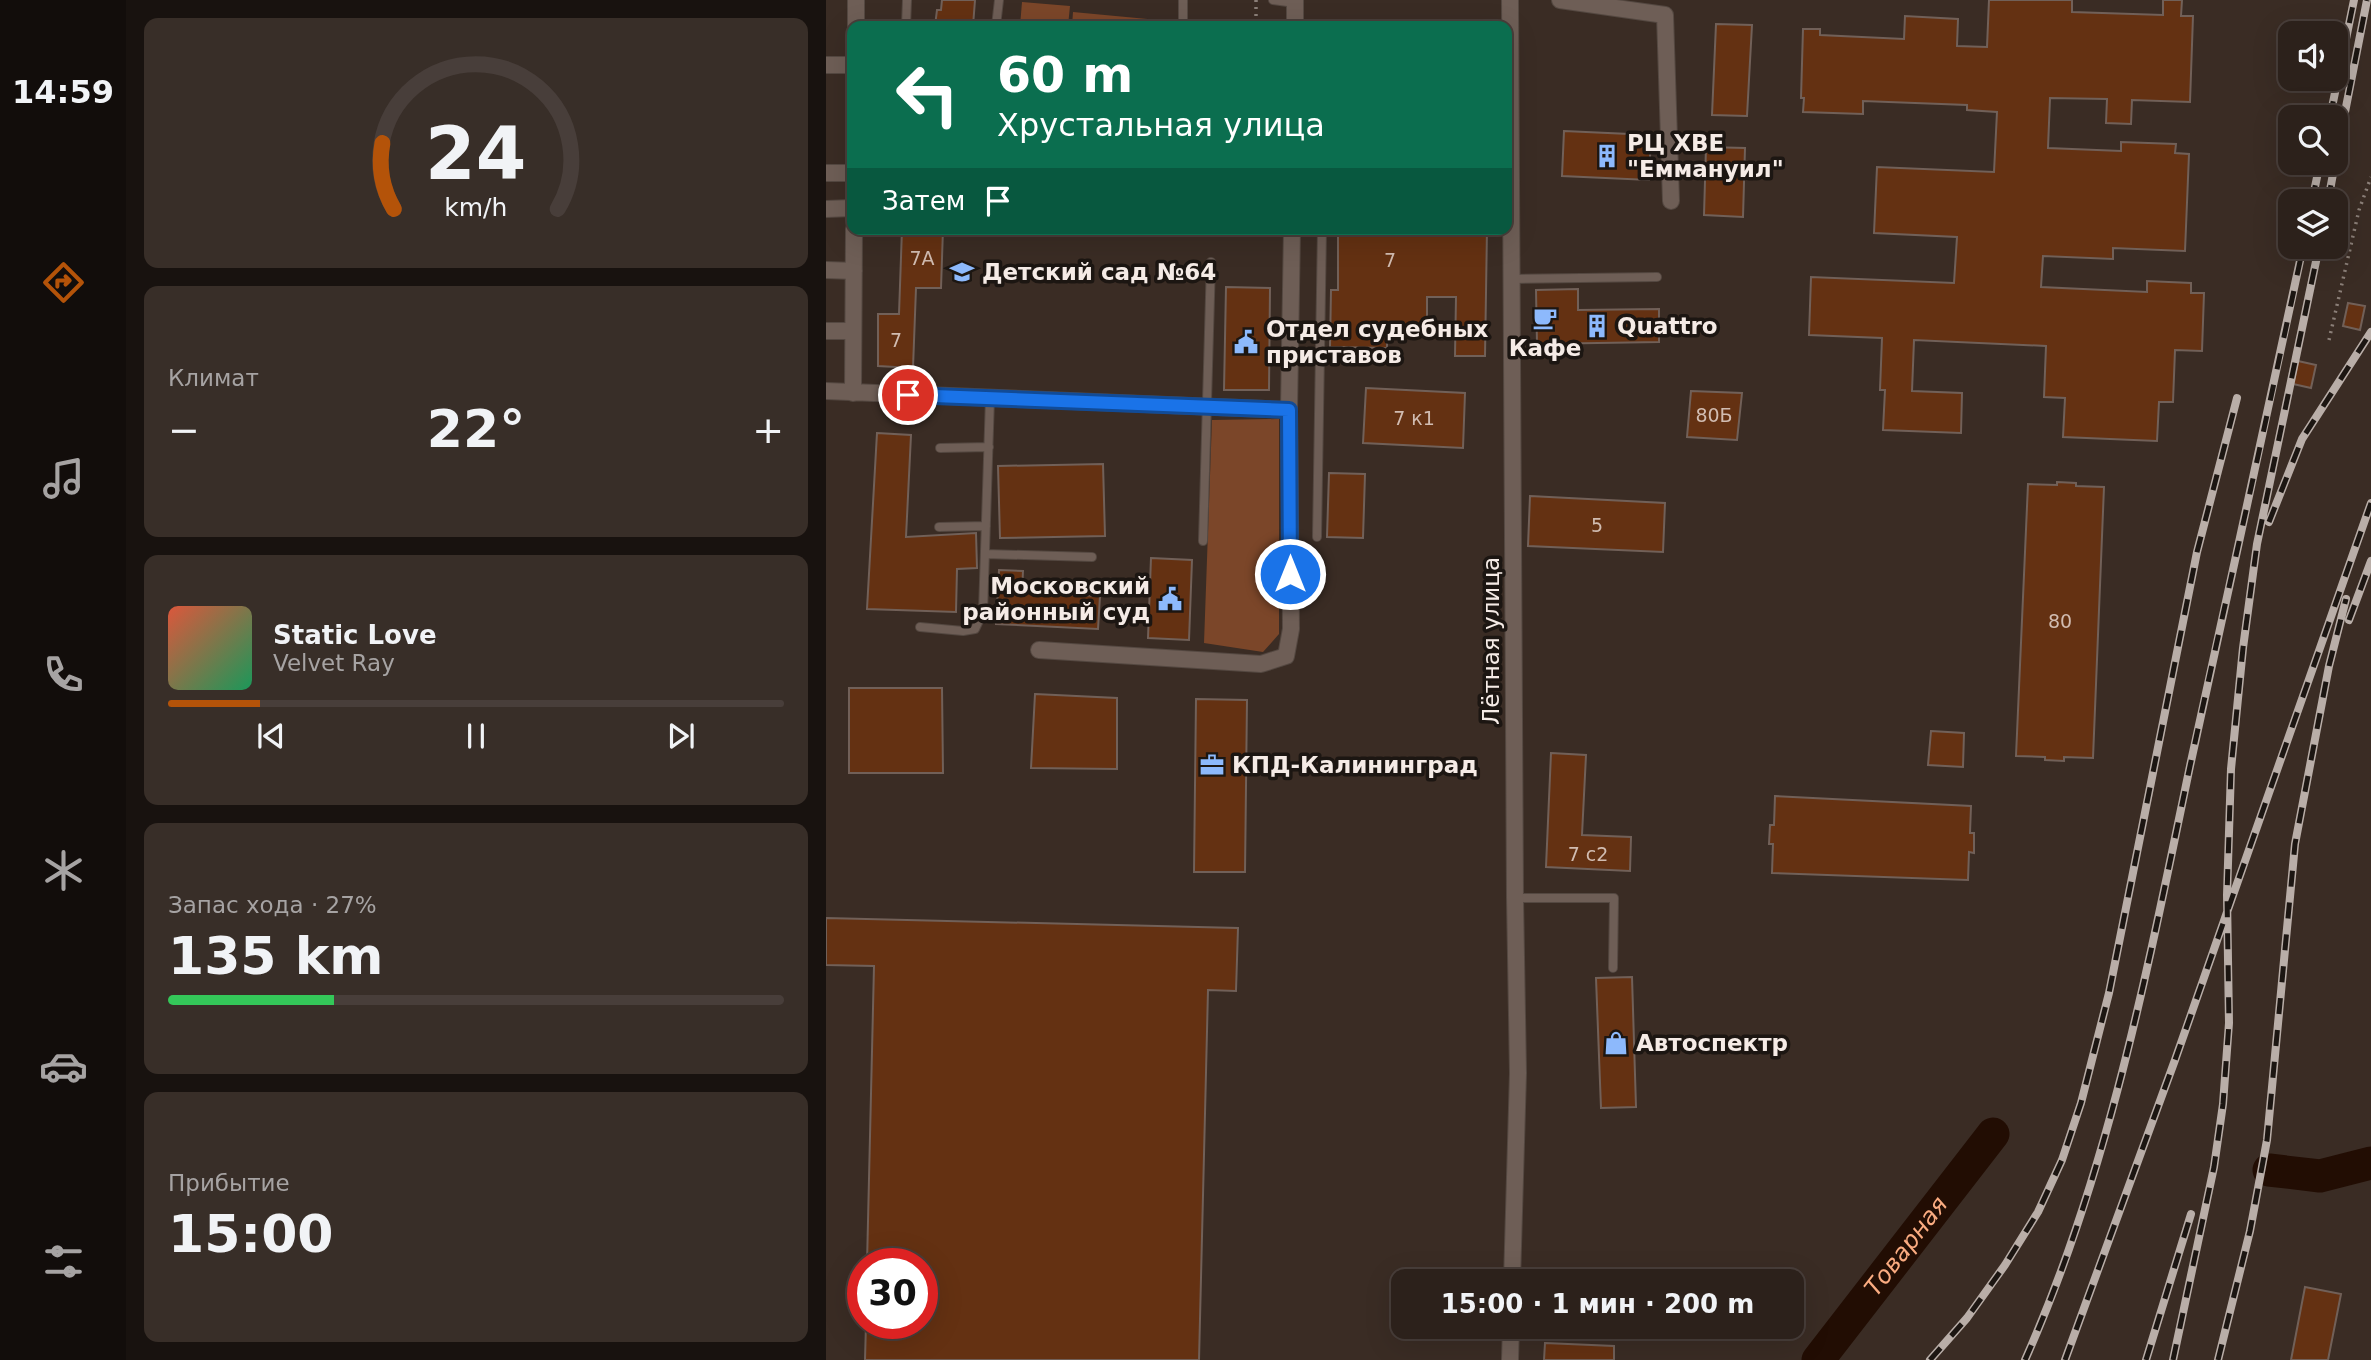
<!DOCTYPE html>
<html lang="ru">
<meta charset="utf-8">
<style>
body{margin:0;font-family:"DejaVu Sans",sans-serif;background:#382e28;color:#f1f3f6;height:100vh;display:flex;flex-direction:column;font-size:26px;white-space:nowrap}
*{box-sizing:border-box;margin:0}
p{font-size:23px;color:#a6a3a3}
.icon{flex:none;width:38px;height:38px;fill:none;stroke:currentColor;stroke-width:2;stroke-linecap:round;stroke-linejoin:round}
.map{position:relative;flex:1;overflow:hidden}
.sheet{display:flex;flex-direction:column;gap:18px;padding:18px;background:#18120f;width:700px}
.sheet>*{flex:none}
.hud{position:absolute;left:21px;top:21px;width:665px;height:214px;border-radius:14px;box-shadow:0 7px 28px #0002,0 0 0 2px #483e3a;background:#0b6e4f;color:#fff;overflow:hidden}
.tools{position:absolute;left:1452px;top:21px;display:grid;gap:14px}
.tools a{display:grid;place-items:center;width:70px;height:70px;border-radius:14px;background:#2c211b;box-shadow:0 7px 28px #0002,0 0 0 2px #483e3a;font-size:35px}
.speed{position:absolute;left:21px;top:1248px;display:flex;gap:14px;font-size:35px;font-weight:700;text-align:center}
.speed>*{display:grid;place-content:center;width:91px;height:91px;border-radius:50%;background:#2c211b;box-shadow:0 7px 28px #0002,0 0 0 2px #483e3a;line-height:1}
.speed .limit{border:10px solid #d22;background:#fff;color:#111}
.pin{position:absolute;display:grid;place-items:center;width:60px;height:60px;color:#fff;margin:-30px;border:4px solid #fff;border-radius:50%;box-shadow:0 2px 7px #0007}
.me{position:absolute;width:77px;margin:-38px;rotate:0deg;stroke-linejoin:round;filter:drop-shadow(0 0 5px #0008)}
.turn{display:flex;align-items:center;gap:24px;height:147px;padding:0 35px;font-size:32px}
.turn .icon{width:91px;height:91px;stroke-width:2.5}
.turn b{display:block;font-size:49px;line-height:60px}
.then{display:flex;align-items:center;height:66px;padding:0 35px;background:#0003;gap:14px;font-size:26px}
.big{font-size:52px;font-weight:800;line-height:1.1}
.sheet .card{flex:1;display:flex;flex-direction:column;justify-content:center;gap:10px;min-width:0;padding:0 24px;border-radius:14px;background:#382e28}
.sheet .dial{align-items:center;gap:0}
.dial svg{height:182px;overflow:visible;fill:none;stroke:#483e3a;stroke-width:7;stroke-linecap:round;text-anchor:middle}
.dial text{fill:#f1f3f6;stroke:none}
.song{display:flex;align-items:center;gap:21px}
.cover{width:84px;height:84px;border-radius:10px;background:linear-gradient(135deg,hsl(10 70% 55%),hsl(150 70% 35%))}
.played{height:7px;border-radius:4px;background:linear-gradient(90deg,#b45309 15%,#483e3a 15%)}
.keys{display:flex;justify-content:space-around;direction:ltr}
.heat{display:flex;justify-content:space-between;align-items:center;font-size:38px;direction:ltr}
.charge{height:10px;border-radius:5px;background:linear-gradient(90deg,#34c759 27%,#483e3a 0)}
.trip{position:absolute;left:565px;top:1269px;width:413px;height:70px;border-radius:14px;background:#2c211b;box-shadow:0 7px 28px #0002,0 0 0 2px #483e3a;font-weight:800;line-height:70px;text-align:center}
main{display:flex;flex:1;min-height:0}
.dock{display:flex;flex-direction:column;width:126px;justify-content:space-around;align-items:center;background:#120d0b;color:#a6a3a3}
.dock .icon{width:49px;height:49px}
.dock .current{color:#b45309}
.dock b{font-size:32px;color:#f1f3f6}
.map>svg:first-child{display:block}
.green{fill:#7b4629}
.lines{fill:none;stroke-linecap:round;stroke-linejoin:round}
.river{stroke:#220d03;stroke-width:33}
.building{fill:#643112;stroke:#716058;stroke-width:2}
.lane-casing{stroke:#544841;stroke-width:10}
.street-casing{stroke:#544841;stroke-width:18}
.path{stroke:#8b7f78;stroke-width:3.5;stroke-dasharray:2 5;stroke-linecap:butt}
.lane{stroke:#6e5e56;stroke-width:8}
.street{stroke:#6e5e56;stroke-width:16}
.rail-casing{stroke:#b9aea8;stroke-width:8}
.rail{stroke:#1c1612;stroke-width:5;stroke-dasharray:16;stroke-linecap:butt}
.route-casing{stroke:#114b97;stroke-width:18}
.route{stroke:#1a73e8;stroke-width:12}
.labels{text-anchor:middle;stroke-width:7;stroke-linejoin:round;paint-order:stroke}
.number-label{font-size:19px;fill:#d1bcb1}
.poi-label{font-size:23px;font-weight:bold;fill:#f5ebe6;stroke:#1c1612;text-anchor:start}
.street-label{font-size:23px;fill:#f5ebe6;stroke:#1c1612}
.water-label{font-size:24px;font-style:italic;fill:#fbac81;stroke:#1c1612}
</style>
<main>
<nav class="dock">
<b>14:59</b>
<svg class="icon current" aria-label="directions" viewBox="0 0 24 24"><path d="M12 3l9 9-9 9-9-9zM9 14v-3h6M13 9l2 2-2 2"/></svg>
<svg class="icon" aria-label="music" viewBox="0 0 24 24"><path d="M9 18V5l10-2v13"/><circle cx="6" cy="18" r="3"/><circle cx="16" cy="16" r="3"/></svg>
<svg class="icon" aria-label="phone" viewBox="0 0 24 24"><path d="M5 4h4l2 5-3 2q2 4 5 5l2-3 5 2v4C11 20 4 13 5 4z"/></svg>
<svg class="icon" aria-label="climate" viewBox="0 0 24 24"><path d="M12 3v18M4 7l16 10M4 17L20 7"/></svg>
<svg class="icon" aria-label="car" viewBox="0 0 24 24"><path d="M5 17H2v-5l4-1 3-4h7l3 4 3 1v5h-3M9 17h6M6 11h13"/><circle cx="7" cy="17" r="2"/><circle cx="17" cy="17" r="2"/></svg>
<svg class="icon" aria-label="filters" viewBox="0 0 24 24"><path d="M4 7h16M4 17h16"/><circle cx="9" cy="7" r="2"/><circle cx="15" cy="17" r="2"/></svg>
</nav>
<section class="sheet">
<div class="card dial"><svg viewBox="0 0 100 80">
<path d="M14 69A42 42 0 1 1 86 69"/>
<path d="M14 69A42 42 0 0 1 9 40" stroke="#b45309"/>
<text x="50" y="56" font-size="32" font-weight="700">24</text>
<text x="50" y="72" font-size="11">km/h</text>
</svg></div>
<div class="card"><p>Климат</p>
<div class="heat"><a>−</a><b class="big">22°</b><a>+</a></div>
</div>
<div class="card">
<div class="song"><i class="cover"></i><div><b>Static Love</b><p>Velvet Ray</p></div></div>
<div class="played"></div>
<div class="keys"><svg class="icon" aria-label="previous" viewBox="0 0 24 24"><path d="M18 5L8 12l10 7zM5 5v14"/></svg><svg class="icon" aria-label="pause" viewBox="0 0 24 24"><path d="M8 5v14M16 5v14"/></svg><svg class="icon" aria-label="next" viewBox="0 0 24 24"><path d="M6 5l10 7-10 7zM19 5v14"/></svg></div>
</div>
<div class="card"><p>Запас хода · 27%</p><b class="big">135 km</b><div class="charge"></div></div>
<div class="card"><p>Прибытие</p><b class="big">15:00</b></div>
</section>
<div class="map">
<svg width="1545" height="1360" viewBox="0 0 1545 1360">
<rect width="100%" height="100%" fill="#3a2c24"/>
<path class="green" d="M196,2L244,6L242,26H194Z
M247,12L332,20L331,26H246Z
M453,419V634L437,652L378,643L386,420Z"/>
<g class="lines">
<g class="river">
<path d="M1443,1170L1494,1176L1545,1163"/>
<path id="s1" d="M992,1360L1167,1134"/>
</g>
</g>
<path class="building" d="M116,0H149L147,26H109L111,10H115Z
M1163,0H1246V12L1337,15V0H1356L1355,16H1367L1364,102L1306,100L1305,124L1280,123L1281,99L1224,98L1222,148L1295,151V142L1350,144L1349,153L1363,154L1359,251L1287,248V259L1217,256L1215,287L1321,292V281L1365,283V293H1378L1376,351L1349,350L1347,402H1333L1331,441L1237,437L1239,398L1218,397L1220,346L1088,340L1086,391L1136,393L1135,433L1057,430L1059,390H1054L1056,338L983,335L985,277L1128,283L1131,237L1048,233L1051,167L1168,172L1171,112L1141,110V105L1037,101V114L977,112L978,98H975L977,29H994V35L1078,39L1079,16L1132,19L1131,46L1161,47Z
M890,24L926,25L921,116L886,115Z
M738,131L825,135L823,180L736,176Z
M880,147L919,148L917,217L878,215Z
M76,229H117L115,288H90L87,368L52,366V314H73Z
M512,229H661L659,356H629L630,297H601V331L561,330V348L504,347L505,290H512Z
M400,287L444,288L443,390H398Z
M752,289V310L833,309V342L711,344L710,290Z
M1522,303L1539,306L1534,330L1517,326Z
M1472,361L1490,365L1485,388L1467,384Z
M540,388L639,393L637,448L537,443Z
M865,391L916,393L911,440L861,437Z
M51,433L85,435L80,537L150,533L151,568L131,569L130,612L41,609Z
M277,464L279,536L174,538L172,466Z
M503,473L539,474L537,538L501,537Z
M1231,482L1250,483V486L1278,487L1267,758L1238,757V761L1219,760V757L1190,756L1202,484L1231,485Z
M704,496L839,503L837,552L702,546Z
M325,558L366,560L363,640L322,638Z
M173,570L197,571L196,592L274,596L272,629L170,624Z
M23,688H116L117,773H23Z
M209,694L291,698V769L205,768Z
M370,699L421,700L419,872H368Z
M1105,731L1138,733L1137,767L1102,765Z
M725,753L760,755L756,835L805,837L804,871L720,867Z
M949,796L1145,806L1144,833H1148V853L1143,852L1142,880L946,873L947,844H943L944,825H948Z
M0,918L412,928L410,991L382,990L373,1360H39L40,1323H96V1264H41L48,966L0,965Z
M806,977L810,1107L775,1108L770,978Z
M1479,1287L1515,1294L1502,1360H1465Z
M719,1343L788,1346V1360H718Z"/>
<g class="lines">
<g class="lane-casing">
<path id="lane" d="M447,0L469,3
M80,26L81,0
M170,26L173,0
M357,26V0
M686,279L831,277
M114,448L163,447
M113,527L160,526
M491,537L496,229
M377,541L385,262
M159,554L266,557
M94,627L137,631L149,629L157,612L164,398
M689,898H788L787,968"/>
</g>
<g class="street-casing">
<path id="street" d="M684,0L689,898L692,1073L686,1281
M734,0L839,15L845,201
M30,26V0
M469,26V0
M0,65H26
M0,173H26
M0,209L26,208
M0,270L28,271
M0,331H27
M0,391L463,410
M27,393L28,229
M213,650L435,664L460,656L465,629L463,410L466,229
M684,1360L685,1326"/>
</g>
<path class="path" d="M430,0V26
M1503,340L1533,210L1545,177"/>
<use href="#lane" class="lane"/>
<use href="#street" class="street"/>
<g class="rail-casing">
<path id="rail" d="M1504,117L1528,0
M1510,158L1541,0
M1486,201L1494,163
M1502,201L1509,163
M1443,522L1476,439L1545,332
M1523,620L1545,561
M1104,1360L1141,1318L1179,1265L1212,1212L1236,1160L1255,1103L1283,993L1371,552L1411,398
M1199,1360C1283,1172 1322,967 1364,766C1401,593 1441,420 1477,247
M1239,1360L1349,1060L1545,503
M1320,1360L1365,1214
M1347,1360L1388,1167L1397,1104L1403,1023L1401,895L1405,769L1417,648L1431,544L1493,247
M1392,1360L1424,1231L1441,1140L1469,844L1503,666L1520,599"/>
</g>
<use href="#rail" class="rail"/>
</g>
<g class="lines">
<g class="route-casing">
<path id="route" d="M82,395L463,410L464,574"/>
</g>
<use href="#route" class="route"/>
</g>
<defs>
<g id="building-bare" transform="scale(1.89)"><path d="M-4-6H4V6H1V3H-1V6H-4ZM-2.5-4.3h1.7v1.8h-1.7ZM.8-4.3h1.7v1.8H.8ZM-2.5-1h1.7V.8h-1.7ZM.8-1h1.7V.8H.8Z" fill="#8db9fc" stroke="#1c1612" stroke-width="2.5" paint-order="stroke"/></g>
<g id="school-bare" transform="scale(1.89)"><path d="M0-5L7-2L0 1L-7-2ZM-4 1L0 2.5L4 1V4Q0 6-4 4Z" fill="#8db9fc" stroke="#1c1612" stroke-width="2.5" paint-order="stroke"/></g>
<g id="cafe-bare" transform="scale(1.89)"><path d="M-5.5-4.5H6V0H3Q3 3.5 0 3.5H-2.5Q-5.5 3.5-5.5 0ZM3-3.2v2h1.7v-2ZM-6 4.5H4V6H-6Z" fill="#8db9fc" stroke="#1c1612" stroke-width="2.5" paint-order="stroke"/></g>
<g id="civic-bare" transform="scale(1.89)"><path d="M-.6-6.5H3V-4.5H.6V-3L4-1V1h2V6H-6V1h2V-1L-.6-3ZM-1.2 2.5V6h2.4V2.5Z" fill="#8db9fc" stroke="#1c1612" stroke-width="2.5" paint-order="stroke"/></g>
<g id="office-bare" transform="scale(1.89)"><path d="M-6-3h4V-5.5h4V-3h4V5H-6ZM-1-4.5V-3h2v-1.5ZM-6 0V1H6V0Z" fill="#8db9fc" stroke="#1c1612" stroke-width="2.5" paint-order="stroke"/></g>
<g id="shop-bare" transform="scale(1.89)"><path d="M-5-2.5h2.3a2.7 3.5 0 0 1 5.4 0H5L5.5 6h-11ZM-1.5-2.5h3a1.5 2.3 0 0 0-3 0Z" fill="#8db9fc" stroke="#1c1612" stroke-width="2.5" paint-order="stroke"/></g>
</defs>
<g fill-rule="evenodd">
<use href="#building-bare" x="781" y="156"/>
<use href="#school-bare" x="136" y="272"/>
<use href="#cafe-bare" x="719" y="318"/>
<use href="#building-bare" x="771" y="326"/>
<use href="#civic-bare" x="420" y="342"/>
<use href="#civic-bare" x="344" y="599"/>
<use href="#office-bare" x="386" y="765"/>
<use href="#shop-bare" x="790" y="1043"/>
</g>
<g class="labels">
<g class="number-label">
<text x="96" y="265">7А</text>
<text x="564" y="267">7</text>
<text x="70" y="347">7</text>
<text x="888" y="422">80Б</text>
<text x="588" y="425">7 к1</text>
<text x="771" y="532">5</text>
<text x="1234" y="628">80</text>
<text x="762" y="861">7 с2</text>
</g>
<g class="poi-label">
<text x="801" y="151">РЦ ХВЕ<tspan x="801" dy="26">"Еммануил"</tspan></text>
<text x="156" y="280">Детский сад №64</text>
<text x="791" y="334">Quattro</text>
<text x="440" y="337">Отдел судебных<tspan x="440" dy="26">приставов</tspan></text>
<text x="719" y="356" text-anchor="middle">Кафе</text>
<text x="324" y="594" text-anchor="end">Московский<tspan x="324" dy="26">районный суд</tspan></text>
<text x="406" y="773">КПД-Калининград</text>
<text x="810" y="1051">Автоспектр</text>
</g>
<g class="street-label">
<text transform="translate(665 641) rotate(-90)" y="8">Лётная улица</text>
</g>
<g class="water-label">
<text dy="8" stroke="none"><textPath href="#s1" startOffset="144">Товарная</textPath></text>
</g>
</g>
</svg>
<div class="tools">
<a><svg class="icon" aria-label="sound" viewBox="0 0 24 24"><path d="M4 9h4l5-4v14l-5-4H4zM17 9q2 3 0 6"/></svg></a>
<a><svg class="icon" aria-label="search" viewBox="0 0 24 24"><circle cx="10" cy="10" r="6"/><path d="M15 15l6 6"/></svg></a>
<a><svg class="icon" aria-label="layers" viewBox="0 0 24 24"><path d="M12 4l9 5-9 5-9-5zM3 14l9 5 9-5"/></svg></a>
</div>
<div class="speed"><div class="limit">30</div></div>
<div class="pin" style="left:82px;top:395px;background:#d93025"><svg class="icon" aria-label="arrive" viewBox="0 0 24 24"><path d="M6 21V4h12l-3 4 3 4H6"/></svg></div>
<svg class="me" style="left:464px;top:574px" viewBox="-20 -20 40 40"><circle r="17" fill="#1a73e8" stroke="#fff" stroke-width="3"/><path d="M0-11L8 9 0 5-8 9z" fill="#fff"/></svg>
<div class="trip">15:00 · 1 мин · 200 m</div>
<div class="hud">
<div class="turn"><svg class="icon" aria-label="left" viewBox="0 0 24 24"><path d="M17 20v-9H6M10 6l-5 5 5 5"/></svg><div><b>60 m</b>Хрустальная улица</div></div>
<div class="then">Затем<svg class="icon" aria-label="arrive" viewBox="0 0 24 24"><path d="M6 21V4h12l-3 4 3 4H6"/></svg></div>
</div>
</div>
</main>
